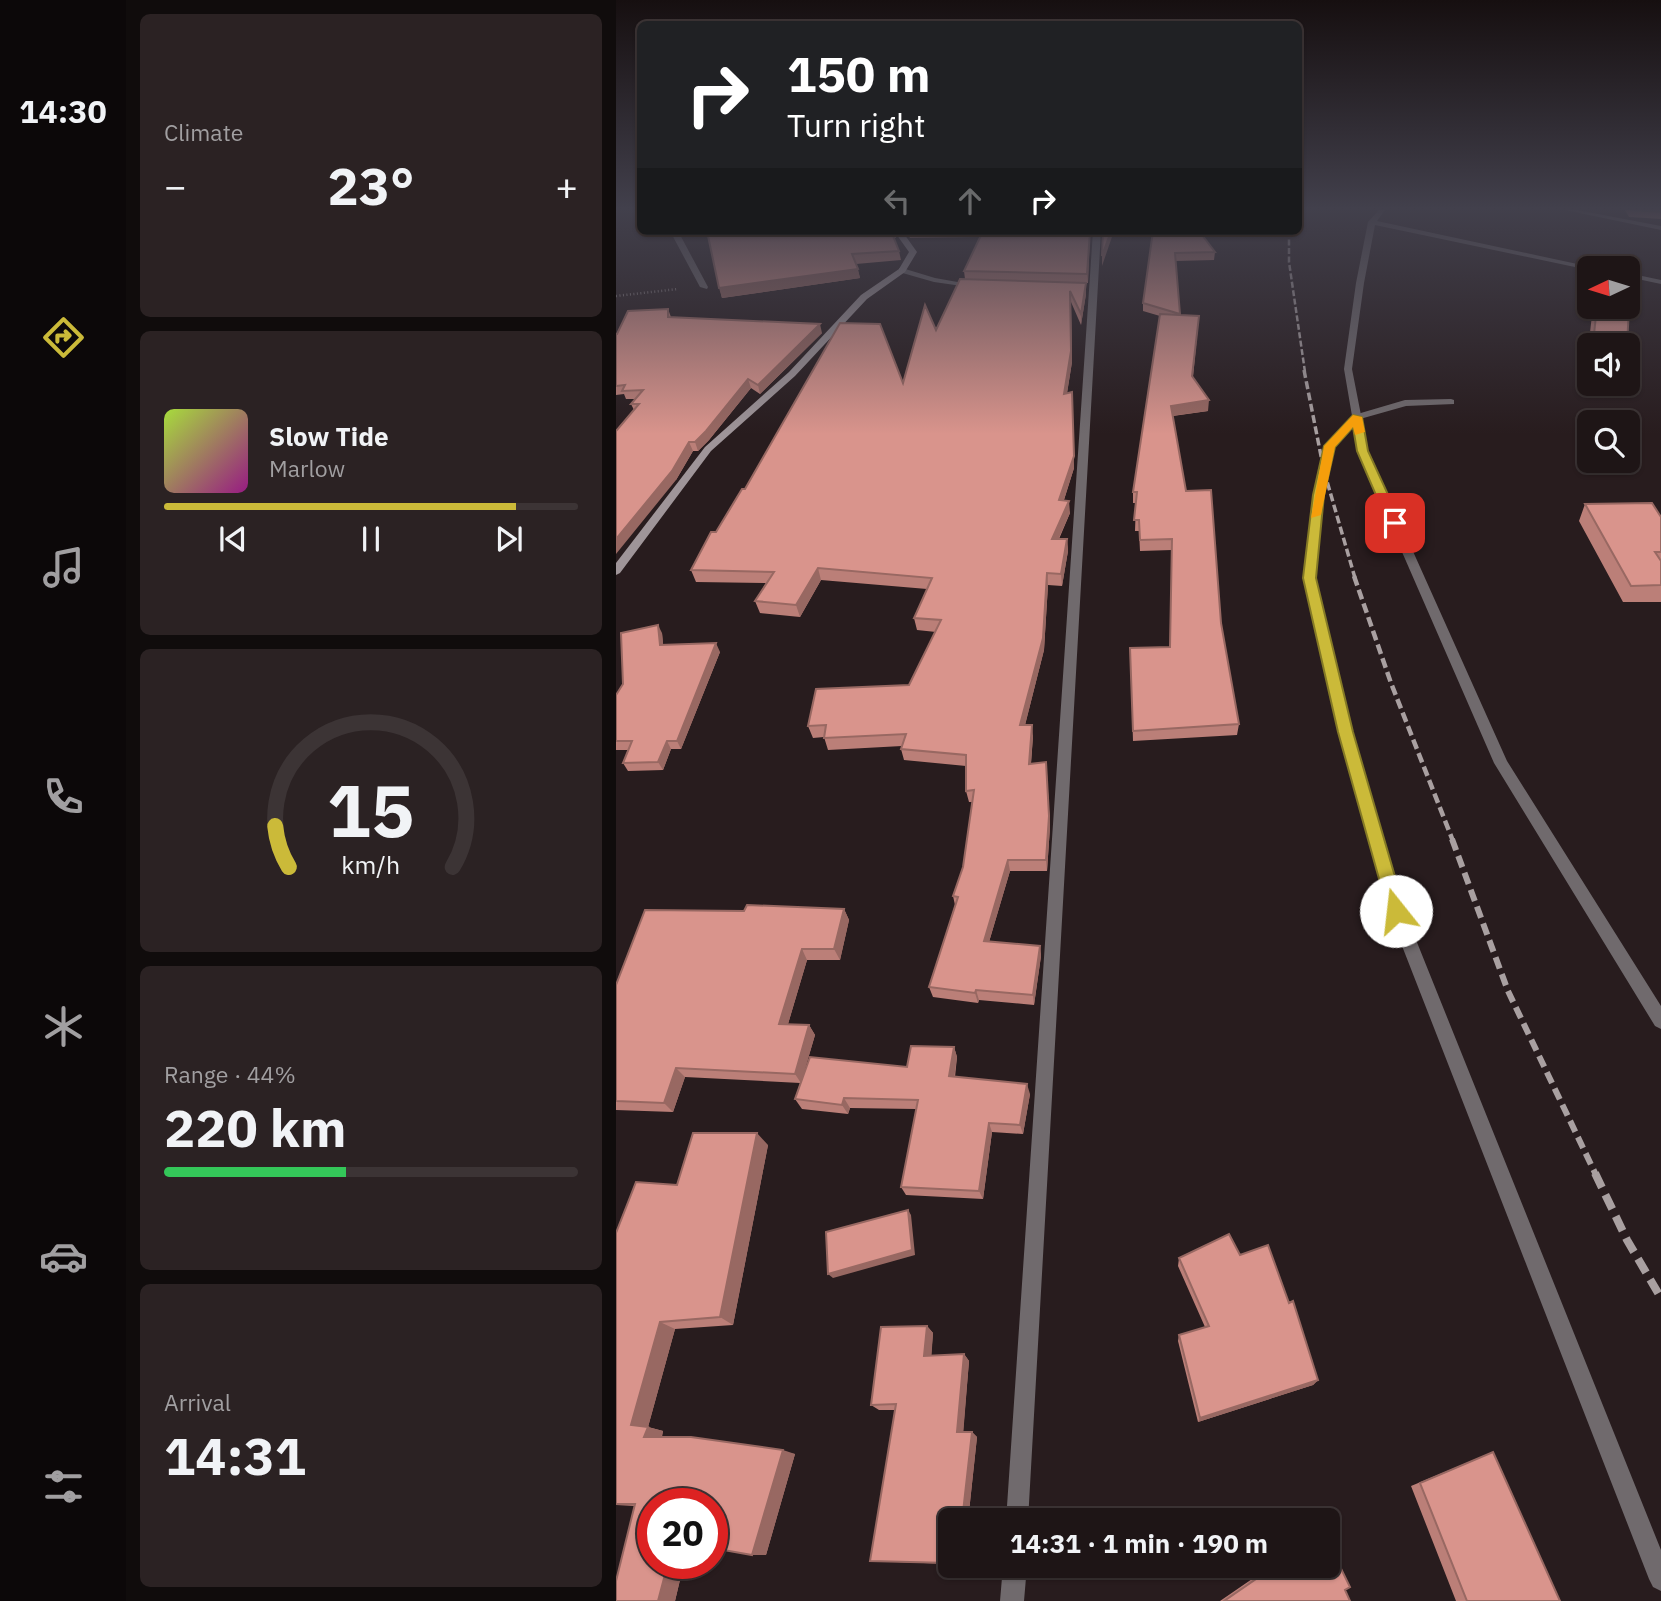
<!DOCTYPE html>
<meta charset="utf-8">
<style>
body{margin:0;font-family:"IBM Plex Sans",sans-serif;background:#2b2223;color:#f1f3f6;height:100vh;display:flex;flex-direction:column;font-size:26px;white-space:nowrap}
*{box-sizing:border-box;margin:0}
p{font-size:23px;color:#a19fa1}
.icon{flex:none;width:38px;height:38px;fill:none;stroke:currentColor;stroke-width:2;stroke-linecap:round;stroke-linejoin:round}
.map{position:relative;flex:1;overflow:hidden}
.panel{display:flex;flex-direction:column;gap:14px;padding:14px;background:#100c0c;width:490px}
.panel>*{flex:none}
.hud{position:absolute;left:21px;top:21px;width:665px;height:214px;border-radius:10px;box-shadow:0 2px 5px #0004,0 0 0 2px #3c3435;background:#202124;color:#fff;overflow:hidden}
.needle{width:46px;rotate:266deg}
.tools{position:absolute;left:961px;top:256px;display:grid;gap:14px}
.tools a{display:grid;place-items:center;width:63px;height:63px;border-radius:10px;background:#1e1516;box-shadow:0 2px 5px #0004,0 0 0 2px #3c3435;font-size:35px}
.speed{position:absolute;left:21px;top:1488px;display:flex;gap:14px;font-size:35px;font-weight:700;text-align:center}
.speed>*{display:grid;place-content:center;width:91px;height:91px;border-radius:50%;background:#1e1516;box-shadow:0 2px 5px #0004,0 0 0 2px #3c3435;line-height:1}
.speed .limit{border:10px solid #d22;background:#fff;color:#111}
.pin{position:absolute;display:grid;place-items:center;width:60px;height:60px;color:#fff;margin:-30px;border-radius:14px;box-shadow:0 4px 10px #0006}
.me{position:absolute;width:77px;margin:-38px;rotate:344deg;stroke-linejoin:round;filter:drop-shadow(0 0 5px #0008)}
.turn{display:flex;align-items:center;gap:24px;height:147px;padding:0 35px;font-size:32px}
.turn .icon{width:91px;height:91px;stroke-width:2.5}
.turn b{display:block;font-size:49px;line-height:60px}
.lanes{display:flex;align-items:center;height:66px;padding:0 35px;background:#0003;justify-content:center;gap:35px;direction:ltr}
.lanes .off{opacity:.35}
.big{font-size:52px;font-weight:700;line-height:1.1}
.panel .widget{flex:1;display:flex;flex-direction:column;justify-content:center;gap:10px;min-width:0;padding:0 24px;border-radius:10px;background:#2b2223}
.panel .dial{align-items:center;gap:0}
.dial svg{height:182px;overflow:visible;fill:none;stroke:#3c3435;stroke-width:7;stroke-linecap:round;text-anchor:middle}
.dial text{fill:#f1f3f6;stroke:none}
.song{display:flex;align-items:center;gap:21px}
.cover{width:84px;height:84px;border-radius:10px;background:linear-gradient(135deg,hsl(80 70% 55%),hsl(310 70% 35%))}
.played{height:7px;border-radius:4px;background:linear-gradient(90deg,#cbba39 85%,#3c3435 85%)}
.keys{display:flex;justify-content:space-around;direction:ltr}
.heat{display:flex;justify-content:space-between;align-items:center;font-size:38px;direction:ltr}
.charge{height:10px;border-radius:5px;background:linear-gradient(90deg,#34c759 44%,#3c3435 0)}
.trip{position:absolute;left:322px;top:1508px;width:402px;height:70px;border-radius:10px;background:#1e1516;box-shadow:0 2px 5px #0004,0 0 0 2px #3c3435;font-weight:700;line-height:70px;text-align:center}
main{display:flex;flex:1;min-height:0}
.menu{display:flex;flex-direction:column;width:126px;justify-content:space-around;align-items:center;background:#0c0809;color:#a19fa1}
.menu .icon{width:49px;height:49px}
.menu .active{color:#cbba39}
.menu b{font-size:32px;color:#f1f3f6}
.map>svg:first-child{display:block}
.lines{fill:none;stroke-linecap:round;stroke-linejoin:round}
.path{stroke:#867c7e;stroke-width:2.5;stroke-dasharray:1 2.5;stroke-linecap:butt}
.lane{fill:#706a6d;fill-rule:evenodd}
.street{fill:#706a6d;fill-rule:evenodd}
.secondary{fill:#9f9599;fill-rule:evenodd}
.rail-far4{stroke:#a9a0a1;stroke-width:2.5;stroke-dasharray:6 2.5;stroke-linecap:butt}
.rail-far3{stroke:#a9a0a1;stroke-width:3.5;stroke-dasharray:8 3.5;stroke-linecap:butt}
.rail-far2{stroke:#a9a0a1;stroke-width:4.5;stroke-dasharray:10 4.5;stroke-linecap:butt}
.rail-far1{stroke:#a9a0a1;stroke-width:6;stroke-dasharray:12 6;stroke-linecap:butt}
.rail{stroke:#a9a0a1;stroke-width:8;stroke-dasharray:16 8;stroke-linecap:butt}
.wall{fill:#bb7f78}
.shaded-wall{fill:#986862}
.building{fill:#d9948c;stroke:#986862;stroke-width:2}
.route{fill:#cbba39;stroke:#847925;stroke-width:2}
.slow{fill:#f59e0b}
</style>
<main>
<nav class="menu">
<b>14:30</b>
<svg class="icon active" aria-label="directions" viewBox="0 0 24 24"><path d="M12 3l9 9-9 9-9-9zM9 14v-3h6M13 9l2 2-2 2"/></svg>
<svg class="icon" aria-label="music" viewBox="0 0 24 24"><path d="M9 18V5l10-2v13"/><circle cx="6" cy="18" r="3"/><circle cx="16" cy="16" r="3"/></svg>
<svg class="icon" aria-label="phone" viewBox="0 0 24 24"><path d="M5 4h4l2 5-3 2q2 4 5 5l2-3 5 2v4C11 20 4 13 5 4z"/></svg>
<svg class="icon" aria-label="climate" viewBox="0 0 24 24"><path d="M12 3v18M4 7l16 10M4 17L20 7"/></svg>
<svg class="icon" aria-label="car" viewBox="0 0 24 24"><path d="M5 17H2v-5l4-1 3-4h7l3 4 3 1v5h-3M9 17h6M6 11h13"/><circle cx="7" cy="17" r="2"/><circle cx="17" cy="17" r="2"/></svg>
<svg class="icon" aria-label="filters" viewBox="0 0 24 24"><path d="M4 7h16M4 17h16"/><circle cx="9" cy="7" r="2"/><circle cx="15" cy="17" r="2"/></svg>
</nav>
<section class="panel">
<div class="widget"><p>Climate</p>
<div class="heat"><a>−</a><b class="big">23°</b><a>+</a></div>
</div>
<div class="widget">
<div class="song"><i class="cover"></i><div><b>Slow Tide</b><p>Marlow</p></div></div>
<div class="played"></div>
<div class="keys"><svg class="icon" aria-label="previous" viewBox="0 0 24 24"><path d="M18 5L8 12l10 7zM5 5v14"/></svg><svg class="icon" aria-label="pause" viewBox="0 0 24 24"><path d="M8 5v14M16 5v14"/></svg><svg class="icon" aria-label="next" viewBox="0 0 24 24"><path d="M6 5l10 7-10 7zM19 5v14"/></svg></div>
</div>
<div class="widget dial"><svg viewBox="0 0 100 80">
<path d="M14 69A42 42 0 1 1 86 69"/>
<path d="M14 69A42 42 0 0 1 8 51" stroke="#cbba39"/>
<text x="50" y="56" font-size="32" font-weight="700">15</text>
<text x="50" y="72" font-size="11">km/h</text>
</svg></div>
<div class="widget"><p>Range · 44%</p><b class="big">220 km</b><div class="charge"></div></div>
<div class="widget"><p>Arrival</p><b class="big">14:31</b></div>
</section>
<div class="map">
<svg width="1045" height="1601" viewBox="0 0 1045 1601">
<rect width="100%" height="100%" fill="#281c1e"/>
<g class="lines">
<path class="path" d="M0,296L62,289"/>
<path class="lane" d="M835,399L838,400V404L790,406L744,419L719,447L707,495L699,578L737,732L788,910L1045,1550V1591L1037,1587L1033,1579L772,910L723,732L687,578L697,495L711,444L738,415L789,400Z"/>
<path class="street" d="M763,210H769L761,221L980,268H973V270L759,225L748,283L736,369L752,451L891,761L1045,1006V1029L1039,1026L878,763L742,451L728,369L740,283L752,222Z
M949,210H961L1045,226V230Z
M54,231H62L92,287L91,289L84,287Z
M477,231H485L412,1521H390Z
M286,268L319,278L364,286L360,288L318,282L283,272V268Z
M1012,273L1045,280V284L1012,277Z
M387,1566H411L408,1601H384Z"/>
<path class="secondary" d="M278,231H286L301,252L289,272L251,299L179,376L95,451L4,573L0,575V563L89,447L173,372L245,295L283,269L293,252Z"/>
<path class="rail-far4" d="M673,231V262L689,372"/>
<path class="rail-far3" d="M688,370L708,471L739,578"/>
<path class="rail-far2" d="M738,576L775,683L837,841"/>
<path class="rail-far1" d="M836,839L892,991L980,1175"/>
<path class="rail" d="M979,1173L1011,1240L1045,1298"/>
</g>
<path class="wall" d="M1009,210H1045V219L1013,217Z
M91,231H279L280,238H278L283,251L285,260L240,264L244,278L106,298Z
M289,231H474L472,283H470V294L465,325L455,302L456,362L451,393L458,468L448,500L454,513L443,539H451L452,551L446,586L432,585L428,650L409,725L417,736L415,764L431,774L434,827L431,871H394L373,942L424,946L425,956L418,1005L363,1000L362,1003L317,997L313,987L339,905L337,896L347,867L356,802H353L350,791V766L288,760L285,749L286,746L212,750L208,737L197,738L192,726L293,685L320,632L301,630L298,618L311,589L205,580L184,617L144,613L139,601L150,583L80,582L75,570L129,489L287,383L320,330L349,279L348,271L364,237L294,238Z
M537,231L599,252L598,260L559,261L564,315L583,316L577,377L592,411L557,416L570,491L605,623L623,724L621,735L517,741L514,648L554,647L556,550L524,551L523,531H519L520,503H517V492L544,316L527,311V303Z
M977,306H1012L1011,345H973V359H971Z
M52,309L55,317L206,333L144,394L135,388L93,440L82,451H77L60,480L18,410L15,404L19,399H10L8,394L0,395V334Z
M969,504L1045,517V602H1007L963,521Z
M46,633L47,645L104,652L65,749H55L47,770L12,771L7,763L12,750H0V695Z
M228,909L233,920L224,960H191L172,1024L193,1025L199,1035L188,1072L291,1067L338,1047L341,1057L339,1077L414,1094L407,1134L376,1132L367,1199L290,1195L285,1187L300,1109L234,1108L232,1114L186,1109L179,1099L184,1083L69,1077L57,1112L0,1110V985L128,911Z
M152,1145L117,1325L59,1329L32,1427L47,1431L46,1437L179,1454L150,1555L37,1503L68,1563L59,1601H0L19,1506L0,1505V1233L61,1185Z
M624,1255L673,1303L702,1380L697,1385L582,1422L562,1341L563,1335L589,1327L562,1266L563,1258Z
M311,1326L317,1333L315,1356L348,1354L353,1361L347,1432H356L361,1437L352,1521H334V1564L254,1561L279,1410H263L255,1405L265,1327Z
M877,1452L944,1601H840L795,1486Z
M655,1566H712L729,1590L734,1601H604Z"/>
<path class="shaded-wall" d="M474,231L472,283L471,274Z
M495,231H498L486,266V256Z
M242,269L244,278L106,298L103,288Z
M470,283V294L465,325V314Z
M455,302L456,362L449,406L448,394Z
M204,324L206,333L144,394L142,385Z
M132,379L135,388L93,440L82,451L79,442Z
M456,392L458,468L444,512L443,500Z
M593,400L592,411L555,416V406Z
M73,442L77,451L60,480L0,554V539Z
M453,501L454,513L437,551L436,539Z
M451,539L452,551L446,586L445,574Z
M202,568L205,580L184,617L180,605Z
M431,573L432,585L428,650L406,737L404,725Z
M42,625L46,633L48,653L44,645Z
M100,643L104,652L65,749L61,741Z
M416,725L417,736L414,775L413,764Z
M51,741L55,749L47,770L42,762Z
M430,762L434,827L431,871L430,860Z
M392,860L394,871L370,952L368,941Z
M228,909L233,920L224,960L218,949Z
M424,946L425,956L418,1005L417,995Z
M186,949L191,960L169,1034L163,1024Z
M360,990L363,1000L362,1003L359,993Z
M193,1025L199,1035L185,1083L179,1074Z
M338,1047L341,1057L337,1086L333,1076Z
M60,1068L69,1077L57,1112L48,1103Z
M411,1084L414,1094L407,1134L404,1125Z
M228,1098L234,1108L232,1114L226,1105Z
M373,1123L376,1132L367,1199L363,1191Z
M141,1133L152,1145L117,1325L104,1317Z
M292,1210L295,1215L299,1255L217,1278L212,1274Z
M44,1322L59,1329L32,1427L47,1431L44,1442L28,1437L15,1425Z
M311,1326L317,1333L315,1363L308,1356Z
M348,1354L353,1361L347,1436L341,1432Z
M702,1380L697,1385L582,1422L584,1418Z
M356,1432L361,1437L352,1521H346Z
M167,1450L179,1454L150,1555H136Z
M52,1563H68L59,1601H42Z"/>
<path class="building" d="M1016,210H1045V212Z
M91,231H275L283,251L236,254L242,269L103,288Z
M367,231H474L471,274L348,271Z
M487,231H495L486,256Z
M537,231H583L599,252L559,253L564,314L527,303Z
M1012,272H1015L1011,345H983L977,344L981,306H1012Z
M344,279L470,283L465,314L454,291L455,351L448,394L456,392L458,456L443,500L453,501L436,539H451L445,574L431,573L427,638L404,725H416L413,764L430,762L433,816L430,860H392L368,941L424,946L417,995L360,990L359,993L313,987L342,897L337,896L347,867L358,790L350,791V755L285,749L290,734L208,738L210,725L192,726L200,689L293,685L325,620L298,618L316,578L202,568L180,605L139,601L158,572L75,570L95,532H100L126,489H129L224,323L264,324L287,383L309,305L320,330Z
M52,309V317L204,324L142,385L132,379L90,431L79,442H73L56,471L0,539V431L23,404H15L27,390L6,391L9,385L0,386V334H1L12,311Z
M544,314L583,316L576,376L593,400L555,406L570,491L595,490L605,623L623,724L517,731L514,648L554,647L556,539L524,540L523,520H518L521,492H517Z
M1036,503L1045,517V552H1039L1045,561V585L1015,586L969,504Z
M42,625L44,645L100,643L61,741H51L42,762L7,763L16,741H0V695L7,684L5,633Z
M131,905L228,909L218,949H186L163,1024L193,1025L179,1074L60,1068L48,1103L0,1101V985L29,910L128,911Z
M295,1046L338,1047L333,1076L411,1084L404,1125L373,1123L363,1191L285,1187L302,1100L228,1098L226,1105L179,1099L194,1057L291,1067Z
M77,1133H141L104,1317L44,1322L15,1425L32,1427L28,1437H75L167,1450L136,1555L96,1548V1503H37V1563H52L42,1601H0V1581L19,1504H0V1233L20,1182L61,1185Z
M292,1210L296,1250L212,1274L210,1232Z
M613,1234L624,1255L652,1245L673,1303L677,1301L702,1380L584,1418L563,1335L593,1326L563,1258Z
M311,1326L308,1356L348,1354L341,1432H356L346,1521H334V1563L254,1561L280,1404L255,1405L265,1327Z
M877,1452L944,1601H851L804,1483Z
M712,1542L734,1587L729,1590L734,1601H608L659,1566H712Z"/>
<linearGradient id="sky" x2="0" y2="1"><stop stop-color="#160f10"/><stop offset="0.48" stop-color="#42404c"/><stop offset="1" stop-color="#42404c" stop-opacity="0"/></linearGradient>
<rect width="1045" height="434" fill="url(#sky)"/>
<path class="route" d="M737,415L746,417L752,451L785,523L779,526L772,523L741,451L737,427L719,447L708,495L700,578L737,732L789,911L780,918L772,911L722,732L687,578L697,495L708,446Z"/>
<path class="slow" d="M737,415L746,417L749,432L739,435L737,427L719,447L705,515L695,518L708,446Z"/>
</svg>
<div class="tools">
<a><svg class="needle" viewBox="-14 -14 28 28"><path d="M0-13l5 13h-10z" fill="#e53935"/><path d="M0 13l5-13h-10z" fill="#a19fa1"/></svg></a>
<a><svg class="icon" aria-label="sound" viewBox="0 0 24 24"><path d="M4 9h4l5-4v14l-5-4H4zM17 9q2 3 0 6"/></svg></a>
<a><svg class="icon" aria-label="search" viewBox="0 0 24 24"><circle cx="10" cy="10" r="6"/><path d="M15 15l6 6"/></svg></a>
</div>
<div class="speed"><div class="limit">20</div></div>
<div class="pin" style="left:779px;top:523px;background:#d93025"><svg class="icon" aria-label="arrive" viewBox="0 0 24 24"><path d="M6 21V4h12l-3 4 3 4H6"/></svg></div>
<svg class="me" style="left:780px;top:911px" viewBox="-20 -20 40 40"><circle r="19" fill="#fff"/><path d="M0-13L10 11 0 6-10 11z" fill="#cbba39"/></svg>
<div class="trip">14:31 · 1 min · 190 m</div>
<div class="hud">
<div class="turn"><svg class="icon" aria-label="right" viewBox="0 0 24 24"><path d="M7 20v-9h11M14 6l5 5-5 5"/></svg><div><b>150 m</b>Turn right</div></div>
<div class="lanes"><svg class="icon off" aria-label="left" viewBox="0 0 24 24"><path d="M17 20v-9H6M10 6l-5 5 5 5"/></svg><svg class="icon off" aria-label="ahead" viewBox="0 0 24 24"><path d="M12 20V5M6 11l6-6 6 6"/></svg><svg class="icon" aria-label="right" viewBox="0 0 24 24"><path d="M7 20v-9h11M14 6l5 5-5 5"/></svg></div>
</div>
</div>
</main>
